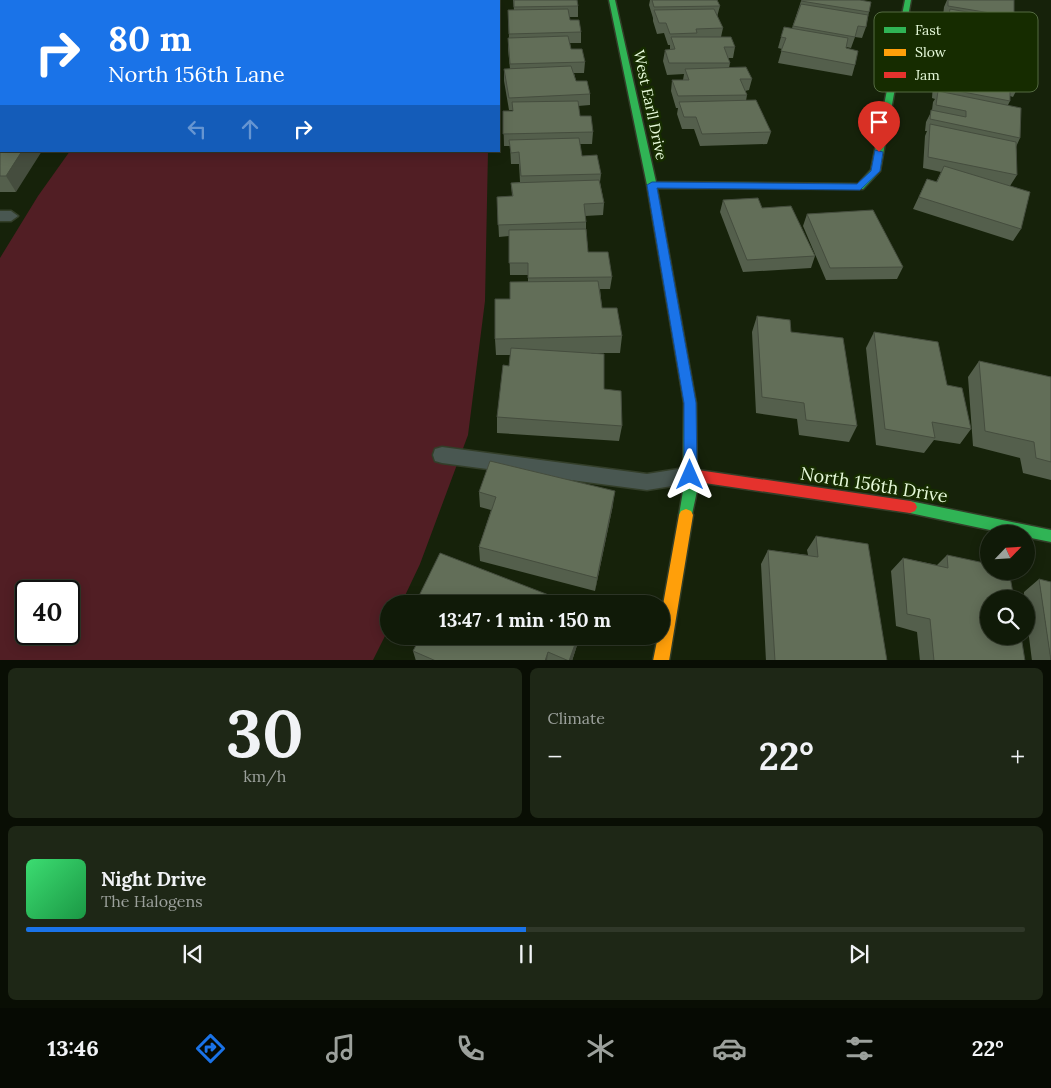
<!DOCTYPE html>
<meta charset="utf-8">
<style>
body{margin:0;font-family:Lora,serif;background:#1e2716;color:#f1f3f6;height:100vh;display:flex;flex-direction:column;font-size:19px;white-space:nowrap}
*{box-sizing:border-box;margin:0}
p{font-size:16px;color:#9ca19c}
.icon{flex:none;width:28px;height:28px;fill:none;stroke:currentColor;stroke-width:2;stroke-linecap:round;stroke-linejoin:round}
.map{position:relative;height:660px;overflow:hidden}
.panel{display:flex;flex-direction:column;gap:8px;padding:8px;background:#090e04;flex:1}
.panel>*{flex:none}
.top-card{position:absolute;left:0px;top:0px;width:500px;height:152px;box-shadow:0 2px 12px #0003,0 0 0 1px #303829;background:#1a73e8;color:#fff;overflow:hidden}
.needle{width:32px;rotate:65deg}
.controls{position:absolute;left:980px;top:525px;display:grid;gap:10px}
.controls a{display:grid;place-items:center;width:55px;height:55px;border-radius:50%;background:#101a08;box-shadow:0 2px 12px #0003,0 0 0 1px #303829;font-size:25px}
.speed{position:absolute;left:15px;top:580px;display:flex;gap:10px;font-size:25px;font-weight:700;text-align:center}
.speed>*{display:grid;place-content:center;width:65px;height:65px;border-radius:50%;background:#101a08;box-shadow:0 2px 12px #0003,0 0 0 1px #303829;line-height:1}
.speed .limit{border:2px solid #111;border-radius:8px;background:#fff;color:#111}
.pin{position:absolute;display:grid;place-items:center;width:42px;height:42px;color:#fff;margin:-51px -21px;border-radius:50% 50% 50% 0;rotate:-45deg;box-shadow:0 0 5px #0007}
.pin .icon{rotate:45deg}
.me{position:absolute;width:55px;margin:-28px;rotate:0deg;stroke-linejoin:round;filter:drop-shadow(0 0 4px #0008)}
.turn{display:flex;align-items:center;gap:18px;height:105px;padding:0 25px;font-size:22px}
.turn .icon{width:65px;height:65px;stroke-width:2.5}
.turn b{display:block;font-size:35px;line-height:42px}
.lanes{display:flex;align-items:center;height:48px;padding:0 25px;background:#0003;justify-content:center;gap:25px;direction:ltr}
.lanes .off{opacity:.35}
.big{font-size:38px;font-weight:800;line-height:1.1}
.panel .widget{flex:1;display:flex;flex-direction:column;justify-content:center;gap:8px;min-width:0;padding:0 18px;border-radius:8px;background:#1e2716}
.panel .dial{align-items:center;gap:0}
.dial b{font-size:65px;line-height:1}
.song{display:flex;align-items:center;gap:15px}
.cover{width:60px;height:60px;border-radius:8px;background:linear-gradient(135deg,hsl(140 70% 55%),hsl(140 70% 35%))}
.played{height:5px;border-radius:2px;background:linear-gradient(90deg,#1a73e8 50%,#303829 50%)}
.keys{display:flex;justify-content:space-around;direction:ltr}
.heat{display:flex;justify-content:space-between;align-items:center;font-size:28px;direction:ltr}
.panel .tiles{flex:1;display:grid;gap:8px;grid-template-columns:1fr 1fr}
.widget:last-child{grid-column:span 2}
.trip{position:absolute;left:380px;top:595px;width:290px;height:50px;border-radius:25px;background:#101a08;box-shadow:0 2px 12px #0003,0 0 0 1px #303829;font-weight:800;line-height:50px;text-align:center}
.tabs{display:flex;height:80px;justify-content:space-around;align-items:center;background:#060a03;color:#9ca19c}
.tabs .icon{width:35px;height:35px}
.tabs .selected{color:#1a73e8}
.tabs b{font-size:22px;color:#f1f3f6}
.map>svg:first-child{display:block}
.green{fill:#511e24;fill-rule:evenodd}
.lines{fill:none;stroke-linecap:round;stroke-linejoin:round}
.lane-casing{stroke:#333e29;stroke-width:3}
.street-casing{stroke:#333e29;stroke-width:30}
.fast-casing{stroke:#333e29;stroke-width:3}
.slow-casing{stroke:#333e29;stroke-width:3}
.jam-casing{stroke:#333e29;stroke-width:3}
.lane{fill:#495751;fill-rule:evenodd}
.street{stroke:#495751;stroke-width:28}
.fast{fill:#30b455;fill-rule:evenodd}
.slow{fill:#ff9f0a;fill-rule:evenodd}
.jam{fill:#e5322d;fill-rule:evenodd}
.wall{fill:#545f4c}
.shaded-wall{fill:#454d3e}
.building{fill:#626e58;stroke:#454d3e}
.route{fill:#1a73e8;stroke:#114b97}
.labels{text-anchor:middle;stroke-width:5;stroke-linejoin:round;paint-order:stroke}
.street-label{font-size:15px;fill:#e6f9d9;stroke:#162c00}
.near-street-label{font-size:18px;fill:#e6f9d9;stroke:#162c00}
.key{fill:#162c00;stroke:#546a41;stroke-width:1}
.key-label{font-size:14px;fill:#e6f9d9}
</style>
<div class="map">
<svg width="1051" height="661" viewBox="0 0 1051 661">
<rect width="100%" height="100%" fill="#16220a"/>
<path class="green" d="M176,0H493L175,1Z
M70,151H488L485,301L468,435L420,564L401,604H389V628L373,660H0V258L38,196ZM26,591H69V634H26Z"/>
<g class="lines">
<g class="lane-casing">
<path id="lane" d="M0,211H11L18,216L11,221H0Z
M442,447L647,474L691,467L698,469L701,475L698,481L691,483L647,490L442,463L435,461L433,455L435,449Z"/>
</g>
<g class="street-casing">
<path id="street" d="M32,1L33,0
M0,35L1,34"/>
</g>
<g class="fast-casing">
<path id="fast" d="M609,0H615L656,182L858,184L871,170L905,0H911L880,171L863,189L657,188L696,403L697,491L691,519L686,521L681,519L679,515L683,491L684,403L647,185Z
M910,501L1051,530V542L1026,537V534H1009L910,513L905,511L903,507L905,503Z"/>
</g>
<g class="slow-casing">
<path id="slow" d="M686,509L691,511L693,515L669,661H653L658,636H661V616L679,515L681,511Z"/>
</g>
<g class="jam-casing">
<path id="jam" d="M691,469L910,501L915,503L917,507L915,511L910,513L691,481L686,479L684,475L686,471Z"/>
</g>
<use href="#lane" class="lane"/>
<use href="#street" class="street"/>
<use href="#fast" class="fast"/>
<use href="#slow" class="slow"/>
<use href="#jam" class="jam"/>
</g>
<path class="wall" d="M513,0H577L578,6V17H569L570,20L581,32V43H570L571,49L585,62L584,73H574L576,81L590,94V105L578,106L580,116L593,132L592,144H580L582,156L601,174L600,182L604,203L603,215L585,216L586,222V229L588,252L612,277L610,289H600L602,308L622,336L620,353H591L604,389L622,426L619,441L497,433V417L509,366L510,355H496L495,339L510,299L528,282V275H510L509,236L499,237L497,197L512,196L511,183L520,182L519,164H511L510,146H504L503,111H513V110H509L504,81V69H510L508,49V38H509L508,10H514Z
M650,0H717L720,6L717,17L723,28L721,37L735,47L733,58H728L730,63L729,68L752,79L749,90L745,91L747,95L746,101L771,132L767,144L700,146L694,129H682L677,114L678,108H676L671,91L672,80H683L684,74L667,75L663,61L665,50H670V45H668L664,33L657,34L653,21V18L649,5Z
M947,0H1014V17L1009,27H1007L1018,43L1015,49L1016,72L1014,74L1019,85L1013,97L1010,96V101L1008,105L1020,138L1016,147L1017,175L1010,186L1021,229L1013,241L913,209L927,179L936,182L941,172L923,168L925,136L927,131H925L926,122L932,110L933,102L935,99L932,98L933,84L938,73L945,74L947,71H945L948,46L949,43L942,41L945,20L946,17L943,16L944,7Z
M801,1L871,2L866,27L862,38L855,37L851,48L846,47V48L855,65L852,76L778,63L782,49L778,48L781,37L792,28Z
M0,73H1V151L16,192H0Z
M723,200L762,208L815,256L811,268L743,272L720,212Z
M807,214L903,267L897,279L826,280L803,226Z
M757,316L791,332L857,426L849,442L799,435L797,419L756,413L752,332Z
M874,332L947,385L971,429L960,444L934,440L924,453L876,445L866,348Z
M979,361L1051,377V480L1023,473L1020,458L973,446L968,377Z
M479,492L613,505L595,591L480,561L479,547L491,510L480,507Z
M816,536L887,661H766L761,564L768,550L808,555L807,550Z
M947,555L1025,661H920L917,632L896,626L891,571L903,558L937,565Z
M1039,579L1051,661H1032L1026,613V599H1024V592Z
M421,636H580L572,661H416L413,651Z"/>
<path class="shaded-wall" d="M125,0H136L135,1H125Z
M22,151H42L16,192L6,176Z
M615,491L613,505L595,591L597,578Z
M578,636H580L572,661H569Z
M548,652L547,661H545Z"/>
<path class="building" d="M57,0H125V1H56Z
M514,0H577L578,6L514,7Z
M652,0H717L720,6L654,7Z
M802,0H860L871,2L869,12L801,1Z
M948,0H1014V17L948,6Z
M801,4L868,15L866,27L858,26L855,37L793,26Z
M568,9L570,20H579L581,32L509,34L508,10Z
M714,9L723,28L696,29L697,33L670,34L666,23H659L654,10Z
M950,9L1007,19V27L1018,29V43L946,30Z
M784,27L848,38L846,48L858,51L855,65L781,51L786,38L781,37Z
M568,36L571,49H582L585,62L510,64L508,38Z
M671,37H731L735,47H724L730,63H669L665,50L675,49Z
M950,63L1018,75L1019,85L1010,84V101L937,87L938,73L949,75Z
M571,66L576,81H587L590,94L509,98L504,69Z
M746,67L752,79H740L747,95L678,96L672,80H689L685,69Z
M0,73H1V89H0Z
M0,90H1V127H0Z
M938,91L1021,108L1020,138L930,119L931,110L966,117V111L936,105Z
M756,100L771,132L702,134L696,117H684L679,102Z
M578,101L580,116H591L593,132L503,134V111H513L512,102Z
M930,124L1016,142L1017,175L928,157Z
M0,132H1V151H22L6,176H0Z
M579,138L582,156L597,155L601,174L521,176L519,152L511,153L509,140Z
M944,166L1030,192L1021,229L919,197L927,179L937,182Z
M599,180L604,203L584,204L586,222L498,225L497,197L513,196L511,183Z
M758,198L762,208L791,206L815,256L747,260L723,200Z
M873,210L903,267L830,268L807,214Z
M586,229L588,252H608L612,277L528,278V263H509V230Z
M598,281L602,308H617L622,336L495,339V299H510V282Z
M757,316L790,320L791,332L843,338L857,426L806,420L804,403L762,397Z
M874,332L938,342L947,385L962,388L971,429L932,422L935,438L885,429Z
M511,348L604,354V389L621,391L622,426L497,417L503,365L509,366Z
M979,361L1051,377V462L1036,458L1034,442L985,431Z
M490,461L615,491L597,578L479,547L496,497L479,492Z
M816,536L868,544L887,661H775L768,550L818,557Z
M440,553L572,604H415Z
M947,555L989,564V571H1009L1014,599H989V636H1021L1025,661H934L930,619L907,614L903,558L948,568Z
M1039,579L1051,582V661Z
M421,636H578L569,661L548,652L545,661H436L413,651Z"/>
<path class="route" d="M875,150L883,152L880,171L860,190L657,188L696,403L697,475L695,479H686L684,475V403L647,185L652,182L857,184L871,171Z"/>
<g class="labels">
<g class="street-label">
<text transform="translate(650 105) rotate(78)" y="5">West Earll Drive</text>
</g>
<g class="near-street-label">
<text transform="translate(874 485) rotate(9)" y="6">North 156th Drive</text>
</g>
</g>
<rect x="874" y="12" width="164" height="80" rx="8" class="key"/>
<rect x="884" y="27" width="22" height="6" fill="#30b455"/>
<rect x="884" y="49" width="22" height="7" fill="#ff9f0a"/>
<rect x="884" y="72" width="22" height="6" fill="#e5322d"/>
<g class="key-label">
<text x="915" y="35">Fast</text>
<text x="915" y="57">Slow</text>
<text x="915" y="80">Jam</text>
</g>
</svg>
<div class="controls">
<a><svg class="needle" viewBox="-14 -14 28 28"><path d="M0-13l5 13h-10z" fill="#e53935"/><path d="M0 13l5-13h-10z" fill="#9ca19c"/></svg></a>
<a><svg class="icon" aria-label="search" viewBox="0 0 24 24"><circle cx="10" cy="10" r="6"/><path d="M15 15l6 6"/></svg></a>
</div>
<div class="speed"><div class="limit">40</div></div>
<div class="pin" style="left:879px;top:152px;background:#d93025"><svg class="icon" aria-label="arrive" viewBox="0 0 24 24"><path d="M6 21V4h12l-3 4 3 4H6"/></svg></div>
<svg class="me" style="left:690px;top:475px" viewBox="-20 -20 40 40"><path d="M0-17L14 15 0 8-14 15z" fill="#1a73e8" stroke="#fff" stroke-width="4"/></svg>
<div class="trip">13:47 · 1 min · 150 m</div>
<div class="top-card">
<div class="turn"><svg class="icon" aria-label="right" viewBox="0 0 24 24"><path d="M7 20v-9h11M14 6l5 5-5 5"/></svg><div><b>80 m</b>North 156th Lane</div></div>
<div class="lanes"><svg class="icon off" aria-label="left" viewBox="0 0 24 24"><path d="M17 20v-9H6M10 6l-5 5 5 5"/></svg><svg class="icon off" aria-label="ahead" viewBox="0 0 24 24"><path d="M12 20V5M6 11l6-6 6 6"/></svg><svg class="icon" aria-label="right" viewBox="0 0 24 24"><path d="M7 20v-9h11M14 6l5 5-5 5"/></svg></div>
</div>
</div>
<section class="panel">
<div class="tiles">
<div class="widget dial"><b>30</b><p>km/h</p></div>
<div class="widget"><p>Climate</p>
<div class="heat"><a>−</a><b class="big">22°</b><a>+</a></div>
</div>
<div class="widget">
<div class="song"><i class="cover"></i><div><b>Night Drive</b><p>The Halogens</p></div></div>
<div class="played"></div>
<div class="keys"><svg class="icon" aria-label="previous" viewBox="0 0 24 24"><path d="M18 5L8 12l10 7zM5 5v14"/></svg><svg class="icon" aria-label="pause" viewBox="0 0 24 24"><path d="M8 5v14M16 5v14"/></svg><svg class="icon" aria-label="next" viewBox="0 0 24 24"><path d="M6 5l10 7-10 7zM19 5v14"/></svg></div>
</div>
</div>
</section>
<nav class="tabs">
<b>13:46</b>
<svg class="icon selected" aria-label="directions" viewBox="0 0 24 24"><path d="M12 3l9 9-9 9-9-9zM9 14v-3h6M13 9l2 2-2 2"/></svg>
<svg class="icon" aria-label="music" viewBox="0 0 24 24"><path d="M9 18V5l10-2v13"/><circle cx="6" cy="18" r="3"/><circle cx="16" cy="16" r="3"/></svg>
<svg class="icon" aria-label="phone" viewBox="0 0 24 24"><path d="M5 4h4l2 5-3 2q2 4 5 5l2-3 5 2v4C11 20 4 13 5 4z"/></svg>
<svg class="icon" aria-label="climate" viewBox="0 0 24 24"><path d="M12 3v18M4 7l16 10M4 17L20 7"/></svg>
<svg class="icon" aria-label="car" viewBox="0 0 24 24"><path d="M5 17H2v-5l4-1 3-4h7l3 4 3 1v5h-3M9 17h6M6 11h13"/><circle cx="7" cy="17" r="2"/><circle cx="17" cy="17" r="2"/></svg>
<svg class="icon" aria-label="filters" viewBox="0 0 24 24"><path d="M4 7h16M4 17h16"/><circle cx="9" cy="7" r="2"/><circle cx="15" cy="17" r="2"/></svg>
<b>22°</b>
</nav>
